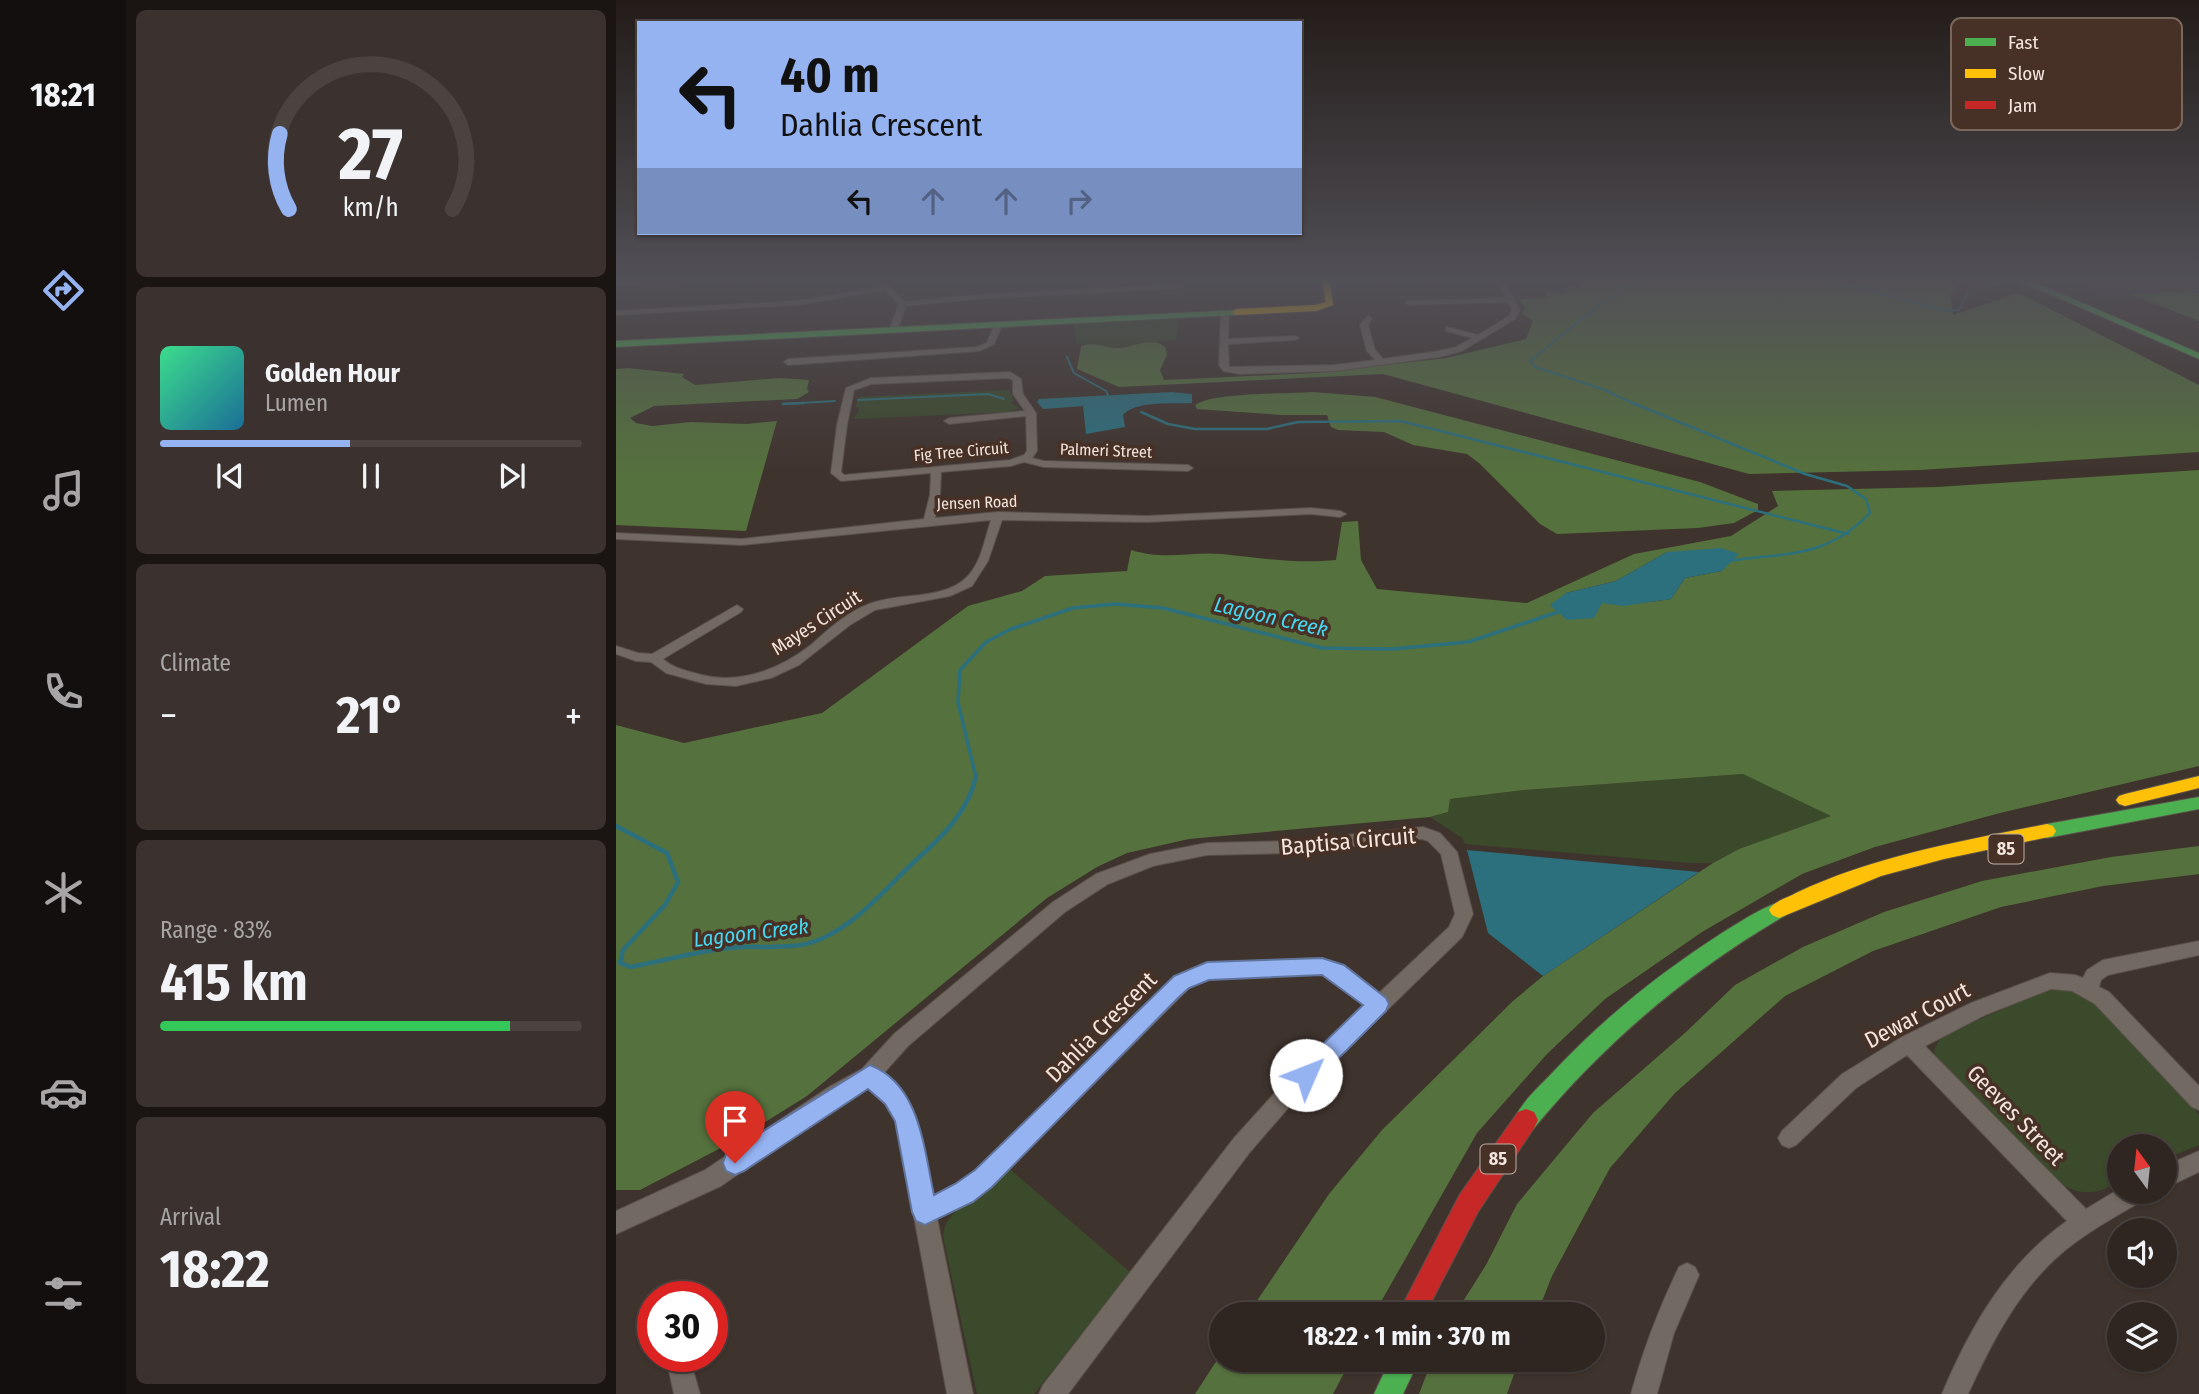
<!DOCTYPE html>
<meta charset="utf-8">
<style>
body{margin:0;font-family:"Fira Sans Condensed",sans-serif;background:#3b322f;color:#f1f3f6;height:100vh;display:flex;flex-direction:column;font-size:26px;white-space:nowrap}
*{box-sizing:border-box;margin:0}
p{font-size:23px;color:#a7a5a5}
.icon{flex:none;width:38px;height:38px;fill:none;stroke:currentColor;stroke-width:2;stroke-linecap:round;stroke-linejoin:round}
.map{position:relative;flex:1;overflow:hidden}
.sheet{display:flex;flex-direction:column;gap:10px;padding:10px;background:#1a1513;width:490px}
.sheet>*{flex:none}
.hud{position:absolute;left:21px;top:21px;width:665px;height:214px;border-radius:0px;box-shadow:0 2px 5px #0004,0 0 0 2px #4a4340;background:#95b2f1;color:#111;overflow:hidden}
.needle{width:46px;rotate:345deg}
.buttons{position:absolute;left:1491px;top:1134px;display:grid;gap:14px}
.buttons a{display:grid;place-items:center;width:70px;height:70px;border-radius:50%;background:#2f2622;box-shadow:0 2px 5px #0004,0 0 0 2px #4a4340;font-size:35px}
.speed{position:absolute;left:21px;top:1281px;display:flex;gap:14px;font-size:35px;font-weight:700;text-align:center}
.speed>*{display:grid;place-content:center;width:91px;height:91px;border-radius:50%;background:#2f2622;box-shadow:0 2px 5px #0004,0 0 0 2px #4a4340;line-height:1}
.speed .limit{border:10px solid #d22;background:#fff;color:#111}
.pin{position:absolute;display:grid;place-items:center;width:60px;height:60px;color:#fff;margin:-72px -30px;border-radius:50% 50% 50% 0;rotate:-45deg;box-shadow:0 0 7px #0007}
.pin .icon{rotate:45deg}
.me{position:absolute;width:77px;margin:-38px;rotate:46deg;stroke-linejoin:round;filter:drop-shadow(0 0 5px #0008)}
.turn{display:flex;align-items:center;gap:24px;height:147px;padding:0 28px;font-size:32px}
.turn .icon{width:91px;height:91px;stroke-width:2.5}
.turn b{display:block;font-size:49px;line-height:60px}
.lanes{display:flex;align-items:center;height:66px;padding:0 28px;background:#0003;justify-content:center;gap:35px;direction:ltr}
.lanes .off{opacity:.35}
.big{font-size:52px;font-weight:700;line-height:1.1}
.sheet .card{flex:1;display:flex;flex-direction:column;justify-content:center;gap:10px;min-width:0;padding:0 24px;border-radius:10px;background:#3b322f}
.sheet .dial{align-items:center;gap:0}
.dial svg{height:182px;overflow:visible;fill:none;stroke:#4a4340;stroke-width:7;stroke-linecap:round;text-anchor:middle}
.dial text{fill:#f1f3f6;stroke:none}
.song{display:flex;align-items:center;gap:21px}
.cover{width:84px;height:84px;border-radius:10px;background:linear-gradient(135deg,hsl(150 70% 55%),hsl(200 70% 35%))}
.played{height:7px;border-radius:4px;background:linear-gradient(90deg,#95b2f1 45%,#4a4340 45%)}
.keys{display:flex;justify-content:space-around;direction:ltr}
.heat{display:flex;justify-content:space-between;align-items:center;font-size:38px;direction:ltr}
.charge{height:10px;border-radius:5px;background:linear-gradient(90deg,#34c759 83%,#4a4340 0)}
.trip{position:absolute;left:593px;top:1302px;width:396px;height:70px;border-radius:35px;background:#2f2622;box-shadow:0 2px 5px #0004,0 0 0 2px #4a4340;font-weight:700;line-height:70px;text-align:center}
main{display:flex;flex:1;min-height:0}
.menu{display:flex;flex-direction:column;width:126px;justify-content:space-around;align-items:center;background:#130f0e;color:#a7a5a5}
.menu .icon{width:49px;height:49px}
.menu .active{color:#95b2f1}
.menu b{font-size:32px;color:#f1f3f6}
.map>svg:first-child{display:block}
.green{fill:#3a4a2a}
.forest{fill:#55713d;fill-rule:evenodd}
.water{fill:#2c707d}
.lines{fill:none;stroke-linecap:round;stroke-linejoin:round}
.stream-far3{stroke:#2c707d;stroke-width:2}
.stream-far2{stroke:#2c707d;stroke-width:2.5}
.stream-far1{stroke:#2c707d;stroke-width:3.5}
.stream{stroke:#2c707d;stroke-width:4.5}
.street-casing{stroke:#5a504b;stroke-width:2}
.fast-casing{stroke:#5a504b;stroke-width:2}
.slow-casing{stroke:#5a504b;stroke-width:2}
.jam-casing{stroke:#5a504b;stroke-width:2}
.street{fill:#726962;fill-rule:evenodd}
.fast{fill:#4caf50;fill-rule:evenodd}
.slow{fill:#ffc107;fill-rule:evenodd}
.jam{fill:#c62828;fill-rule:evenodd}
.route{fill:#95b2f1;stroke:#61749d;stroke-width:2}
.labels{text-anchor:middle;stroke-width:7;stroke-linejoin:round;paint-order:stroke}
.far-street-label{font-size:16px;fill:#f3e4dd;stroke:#473025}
.shield{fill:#473025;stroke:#bfaea6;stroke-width:2}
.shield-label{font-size:18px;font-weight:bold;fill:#f3e4dd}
.street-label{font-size:19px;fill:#f3e4dd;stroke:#473025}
.water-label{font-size:21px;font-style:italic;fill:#46d9f3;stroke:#473025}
.near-street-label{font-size:23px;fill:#f3e4dd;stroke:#473025}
.key{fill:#473025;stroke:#7b665c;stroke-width:2}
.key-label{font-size:19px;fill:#f3e4dd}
</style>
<main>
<nav class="menu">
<b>18:21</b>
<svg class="icon active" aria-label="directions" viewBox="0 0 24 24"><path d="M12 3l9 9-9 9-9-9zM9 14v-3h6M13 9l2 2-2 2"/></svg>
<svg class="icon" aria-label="music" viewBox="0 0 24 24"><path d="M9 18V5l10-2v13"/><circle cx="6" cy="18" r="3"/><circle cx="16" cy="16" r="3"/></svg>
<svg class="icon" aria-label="phone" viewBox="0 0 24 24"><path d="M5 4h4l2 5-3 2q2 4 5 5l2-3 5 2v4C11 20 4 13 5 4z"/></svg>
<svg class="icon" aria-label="climate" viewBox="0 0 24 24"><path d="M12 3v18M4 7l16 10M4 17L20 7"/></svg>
<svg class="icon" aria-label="car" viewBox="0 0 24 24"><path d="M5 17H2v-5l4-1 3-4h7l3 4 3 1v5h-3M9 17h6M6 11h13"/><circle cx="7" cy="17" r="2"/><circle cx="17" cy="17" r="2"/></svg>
<svg class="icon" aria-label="filters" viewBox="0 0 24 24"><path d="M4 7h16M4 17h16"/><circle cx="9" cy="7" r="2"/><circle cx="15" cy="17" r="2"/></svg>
</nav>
<section class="sheet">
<div class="card dial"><svg viewBox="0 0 100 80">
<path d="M14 69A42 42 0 1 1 86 69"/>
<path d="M14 69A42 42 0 0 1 10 36" stroke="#95b2f1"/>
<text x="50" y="56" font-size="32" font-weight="700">27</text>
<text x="50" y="72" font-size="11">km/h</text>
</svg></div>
<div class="card">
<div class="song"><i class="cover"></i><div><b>Golden Hour</b><p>Lumen</p></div></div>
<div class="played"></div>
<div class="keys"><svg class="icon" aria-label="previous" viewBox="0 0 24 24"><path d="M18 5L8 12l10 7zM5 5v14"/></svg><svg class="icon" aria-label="pause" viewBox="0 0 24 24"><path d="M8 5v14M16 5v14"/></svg><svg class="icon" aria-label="next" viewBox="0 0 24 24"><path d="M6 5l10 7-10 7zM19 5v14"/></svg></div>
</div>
<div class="card"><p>Climate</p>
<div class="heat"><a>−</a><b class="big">21°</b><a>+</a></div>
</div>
<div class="card"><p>Range · 83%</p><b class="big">415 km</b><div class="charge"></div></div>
<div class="card"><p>Arrival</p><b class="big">18:22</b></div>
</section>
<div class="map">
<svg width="1583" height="1394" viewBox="0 0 1583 1394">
<rect width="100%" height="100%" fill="#3f332d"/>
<path class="green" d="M1442,277H1583V291L1476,289Z
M563,318L560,340C535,341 518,346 493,347C482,347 472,343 460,344L458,324Z
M393,390L398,401L395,403L403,408L393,412L237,419L243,411V407L239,408L243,397Z
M1128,774L1216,816L1123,849L1097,863H1073L849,844L846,838L814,817L832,812L834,799L908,790Z
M1448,987L1481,1001L1552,1074L1583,1115V1145L1549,1159V1146H1503V1182C1474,1198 1460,1195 1433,1176L1321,1063L1318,1050L1325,1036L1424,993Z
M390,1166L514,1272L418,1394H361L327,1237C328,1217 342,1209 357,1198C368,1189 379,1177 390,1166Z"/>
<path class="forest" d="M964,277H1349L1335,294L1337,315L1403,293L1583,385V452L1304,470L1133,474L767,374L503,387L461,369L465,346C478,341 491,349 505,348C519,346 538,337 549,347L551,355L544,370L548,380L700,373L830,358L910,339L917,321L906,314L909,307L903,299L932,298L928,292L946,294L953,291L951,289L956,285L964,289Z
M1552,292L1583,293V321L1514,294Z
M12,368L68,374L66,377L79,385L164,378L193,380L191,389L193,392L181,399L38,406L14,418L20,423L36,426L75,422L131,424L161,421L130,531L0,525V369Z
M697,392L759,397L1084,482L1142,504V510L1118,523L1082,528L941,534L924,524L863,463L851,454L797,445L768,432L722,430L715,427L711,415H665L581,409L579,405C597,392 672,394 697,392Z
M1583,470V766L1384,813L1259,847L1186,874L1086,932L989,999L931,1054L861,1133L758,1314H632L713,1194L766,1130L897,1001L927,976L1097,863L1123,849L1215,816L1127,774L908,790L834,799L832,812L814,817L573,839L511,853L481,867L431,898L191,1096L122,1139L24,1190H0V725L68,743L206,713L352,606L406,591L429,576L511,571L515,550C551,561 573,551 606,554C645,558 680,564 720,560L726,522L742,521L745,560L761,589L911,603L1018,554L1115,536L1162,506L1156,491L1321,487ZM1051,552L1106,571L1069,578L1055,599C1009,606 995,606 950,593L1000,581Z
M1583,846V874L1487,886L1385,907L1257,951L1169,996L1059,1093L994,1168L936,1276L921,1314H839L870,1265L901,1204L977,1113L1070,1032L1119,985L1187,947L1268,912L1366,881L1495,857Z
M605,1354L606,1360H735L717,1394H579Z
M816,1360H903L891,1394H803Z"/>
<path class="water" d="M555,392L576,394V403C557,404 520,400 507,415L509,427L470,434L467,406L427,409L421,402L423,399Z
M1105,548L1123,554L1106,571L1069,578L1055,599L1007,606L986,603L978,618L951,620L934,605L950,593L1000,581L1051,552Z
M851,850L1083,872L927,976L872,933Z"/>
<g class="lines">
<path class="stream-far3" d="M1019,277L1005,293L982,306L914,361L919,367L989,390L1020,405
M1201,277L1330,311L1343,310L1351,294L1358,288L1405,279
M451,357L458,373L490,391L493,397
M242,400L372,394L388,399
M167,404L219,401"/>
<path class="stream-far2" d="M1017,403L1189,474L1231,486L1250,499L1254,513C1209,559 1172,552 1113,561
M167,404L188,403
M525,412L552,424L579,429H651L682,422L785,421L1232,534"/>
<path class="stream-far1" d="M360,777L342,703L344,670L370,642L395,629L457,608L499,604L547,608L706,648L776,649L852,642L945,611"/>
<path class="stream" d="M0,826L51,853L62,882L49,905L7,950L4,963L15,967C51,960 89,949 126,947C153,946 179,950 205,939C243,922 269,889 299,861C325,838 354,810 360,775"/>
<g class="street-casing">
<path id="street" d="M102,277H162L0,285L3,282Z
M262,277H269L270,284L289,302L358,295L564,284L568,286L564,288L358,299L290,306L282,328L278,330L274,328L283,304L269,290L181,305L0,315V311L181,301L265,287Z
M763,277H835L780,282Z
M879,277H886L904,310L899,319L846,351L823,357L719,371L624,374L607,371L603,365L605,313L609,311L613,313L612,339L679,336L683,338L679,340L612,344L613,367L719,365L759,360L751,351L744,325L752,316L756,318L752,325L759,350L767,359L823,351L840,347L856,338L830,331V327L862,335L893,316L896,310L892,302L793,305L789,303L793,301L890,298Z
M379,323L386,325L378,344L363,351L172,365L168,362L172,359L361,347L371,343Z
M394,372L405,379L407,394L420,413L421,451L416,458L428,461L572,465L577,468L572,471L428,467L408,462L395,466L325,472L324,495L319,518L382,512L531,516L695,508L724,511L730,514L724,517L695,514L531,522L386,520L372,561L356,586L334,596L259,610L234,625L183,665L155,678L120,686L90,684L50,673L35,662L20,661L0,654V646L22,653L36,654L121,605L127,609L125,612L47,659C58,669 72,671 86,675C125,685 166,668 196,644C213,629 231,612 253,604C283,592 325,601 350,578C365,564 369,538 375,520L126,545L0,539V533L126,539L308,519L314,495L315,473L225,481L215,473L221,425L230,388L255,378ZM392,378L397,380V394L409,411L333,418L328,421L333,424L410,416L411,451L408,455L394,460L228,475L225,472L231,425L238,390L256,384Z
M807,827L824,833L841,852L857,914L846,937L679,1100L634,1152L452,1394H423L427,1385L618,1138L665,1086L751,1005L713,976L706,974L593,979L573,988L375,1187L356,1201L321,1218L357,1394H331L280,1120L270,1103L252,1087L227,1101L105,1186L0,1234V1211L89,1170L213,1087L246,1069L278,1034L437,902L480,874L534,854L591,843L673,841ZM806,839L812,841L825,854L839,914L833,927L763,993L727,966L706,958L591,963L559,976L359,1171L340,1185L316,1197L300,1118L284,1089L267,1074L292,1046L449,912L492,884L537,866L591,855L673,853Z
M1583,941V955L1492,975L1485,980L1483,987L1493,992L1583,1086V1110L1576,1107L1479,1004L1456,991L1435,989L1369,1015L1309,1046L1470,1209L1503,1189V1192H1531L1528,1200C1500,1216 1471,1232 1447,1252C1402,1290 1376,1342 1352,1394H1326C1354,1327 1391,1263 1451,1221L1291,1055L1240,1088L1180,1145L1173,1148L1166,1145L1162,1138L1166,1131L1226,1074L1286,1037L1355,1003L1434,973L1459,975L1467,978L1471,970L1487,960Z
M1583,1151V1172L1549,1188V1166Z
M1071,1263L1079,1267L1083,1275L1058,1333L1041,1394H1015C1027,1350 1043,1308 1063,1267Z
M45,1356H73L84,1394H58L53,1371Z"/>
</g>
<g class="fast-casing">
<path id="fast" d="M1394,277H1406L1583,353V359Z
M623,310L624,312L620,315L0,347V341Z
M1583,797V809L1431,838L1425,836L1422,831L1425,826L1431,824Z
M1163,902L1170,905L1173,910L1170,915C1072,972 990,1041 918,1128L910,1131L902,1128L898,1120C906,1101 925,1085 939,1070C989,1017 1045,972 1106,933C1124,922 1143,909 1163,902Z
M774,1360H803L787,1394H758Z"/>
</g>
<g class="slow-casing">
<path id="slow" d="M705,277H713L717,305L700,311L620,315L616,312L620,309L699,305L710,302Z
M1583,776V788L1509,806L1503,804L1500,800L1503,796L1509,794Z
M1431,824L1437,826L1440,831L1437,836L1328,859L1265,876L1163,918L1156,915L1153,910C1158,901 1171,898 1180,893C1258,856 1346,841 1431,824Z"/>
</g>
<g class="jam-casing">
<path id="jam" d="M910,1109L918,1112L922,1120L918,1128L862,1212L809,1314H782L844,1194L902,1112Z"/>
</g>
<use href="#street" class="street"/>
<use href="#fast" class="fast"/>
<use href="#slow" class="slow"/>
<use href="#jam" class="jam"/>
</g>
<linearGradient id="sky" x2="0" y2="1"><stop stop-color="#231c19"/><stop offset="0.59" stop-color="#525057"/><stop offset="1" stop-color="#525057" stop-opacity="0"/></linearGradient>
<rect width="1583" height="473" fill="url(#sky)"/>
<path class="route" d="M706,958L728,965L770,998L773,1004L770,1011L698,1083L690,1086L682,1083L679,1075L682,1068L747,1005L706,975L593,980L573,988L563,997L376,1187L357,1202L309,1225L300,1221L296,1212L279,1121L269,1104L252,1089L128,1171L119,1175L110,1171L107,1163L110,1154L254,1065C304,1084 308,1149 318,1195L339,1184L359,1170L558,976L591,962Z"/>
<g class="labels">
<g class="far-street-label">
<text transform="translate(490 450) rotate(2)" y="6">Palmeri Street</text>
<text transform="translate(345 451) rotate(-5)" y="6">Fig Tree Circuit</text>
<text transform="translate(361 502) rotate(-2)" y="6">Jensen Road</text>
</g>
<g class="shield">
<rect x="1372.5" y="834.5" width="35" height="29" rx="5"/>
<rect x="864.5" y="1144.5" width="35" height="29" rx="5"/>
</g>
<g class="shield-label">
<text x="1390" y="855">85</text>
<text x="882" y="1165">85</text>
</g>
<g class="street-label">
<text transform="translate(200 622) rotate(-33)" y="7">Mayes Circuit</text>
</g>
<g class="water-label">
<text transform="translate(655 617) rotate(13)" y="7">Lagoon Creek</text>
<text transform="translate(135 933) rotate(-7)" y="7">Lagoon Creek</text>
</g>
<g class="near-street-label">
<text transform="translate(732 841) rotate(-5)" y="8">Baptisa Circuit</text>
<text transform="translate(1301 1015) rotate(-28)" y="8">Dewar Court</text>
<text transform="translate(485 1027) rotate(-45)" y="8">Dahlia Crescent</text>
<text transform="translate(1400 1115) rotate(46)" y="8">Geeves Street</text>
</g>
</g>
<rect x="1335" y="18" width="231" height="112" rx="10" class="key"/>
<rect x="1349" y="38" width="31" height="8" fill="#4caf50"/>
<rect x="1349" y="69" width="31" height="9" fill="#ffc107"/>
<rect x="1349" y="101" width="31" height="8" fill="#c62828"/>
<g class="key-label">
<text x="1392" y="49">Fast</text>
<text x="1392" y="80">Slow</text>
<text x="1392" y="112">Jam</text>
</g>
</svg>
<div class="buttons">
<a><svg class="needle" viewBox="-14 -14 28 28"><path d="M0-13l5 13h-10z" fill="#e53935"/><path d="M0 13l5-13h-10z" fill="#a7a5a5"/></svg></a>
<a><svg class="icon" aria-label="sound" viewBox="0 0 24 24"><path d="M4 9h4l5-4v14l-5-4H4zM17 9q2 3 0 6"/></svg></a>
<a><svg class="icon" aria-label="layers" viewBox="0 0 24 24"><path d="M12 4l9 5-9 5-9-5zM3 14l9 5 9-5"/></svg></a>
</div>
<div class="speed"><div class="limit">30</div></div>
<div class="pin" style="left:119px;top:1163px;background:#d93025"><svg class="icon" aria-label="arrive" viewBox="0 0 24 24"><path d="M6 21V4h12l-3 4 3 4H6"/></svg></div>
<svg class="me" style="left:690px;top:1075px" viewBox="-20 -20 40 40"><circle r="19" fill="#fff"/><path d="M0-13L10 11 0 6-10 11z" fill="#95b2f1"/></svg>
<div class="trip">18:22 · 1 min · 370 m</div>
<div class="hud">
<div class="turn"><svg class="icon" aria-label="left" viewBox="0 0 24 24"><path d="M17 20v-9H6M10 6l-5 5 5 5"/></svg><div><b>40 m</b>Dahlia Crescent</div></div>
<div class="lanes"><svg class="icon" aria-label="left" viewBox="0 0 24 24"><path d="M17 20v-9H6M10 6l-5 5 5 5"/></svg><svg class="icon off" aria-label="ahead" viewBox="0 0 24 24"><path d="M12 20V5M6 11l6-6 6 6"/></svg><svg class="icon off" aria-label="ahead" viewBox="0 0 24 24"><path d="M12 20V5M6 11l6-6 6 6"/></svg><svg class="icon off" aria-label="right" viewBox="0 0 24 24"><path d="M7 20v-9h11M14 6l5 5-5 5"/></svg></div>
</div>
</div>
</main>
